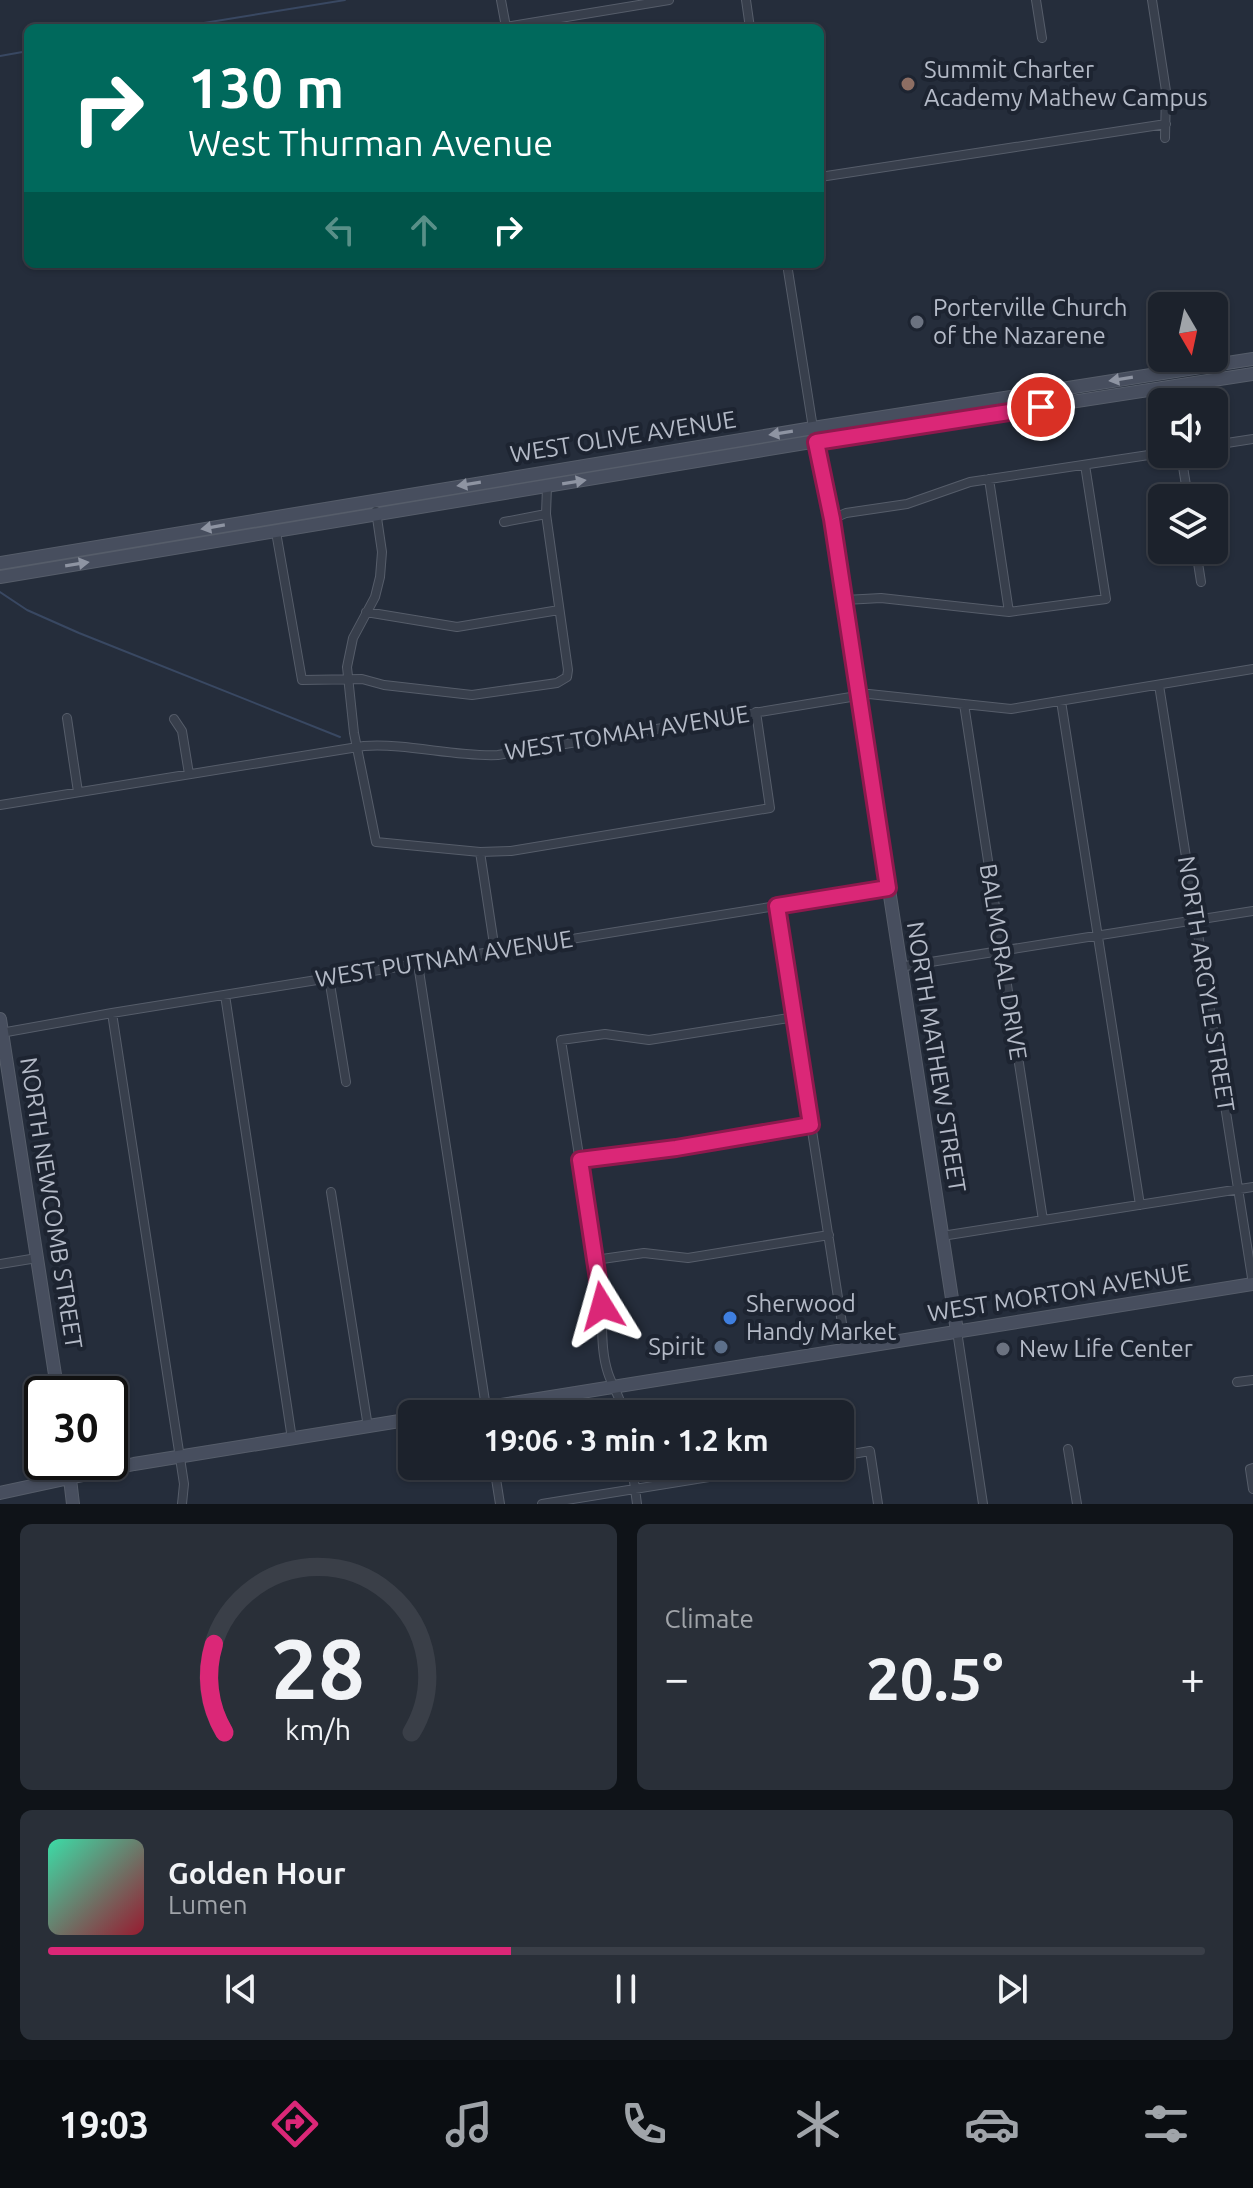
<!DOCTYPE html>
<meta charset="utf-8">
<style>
body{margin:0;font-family:Ubuntu,sans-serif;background:#292f38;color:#f1f3f6;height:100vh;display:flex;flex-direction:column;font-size:30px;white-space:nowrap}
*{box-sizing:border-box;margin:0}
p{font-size:26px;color:#a0a4a9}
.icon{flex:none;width:44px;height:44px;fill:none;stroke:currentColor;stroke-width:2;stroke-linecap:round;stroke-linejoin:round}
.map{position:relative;height:1504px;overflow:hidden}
.details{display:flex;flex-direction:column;gap:20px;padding:20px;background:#0f1318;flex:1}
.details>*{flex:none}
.top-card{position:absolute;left:24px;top:24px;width:800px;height:244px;border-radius:12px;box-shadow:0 2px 6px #0004,0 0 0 2px #3a3f48;background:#00695c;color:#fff;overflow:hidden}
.needle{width:52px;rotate:171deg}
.fabs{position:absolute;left:1148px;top:292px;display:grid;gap:16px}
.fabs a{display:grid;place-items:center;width:80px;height:80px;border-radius:12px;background:#1c222c;box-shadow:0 2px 6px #0004,0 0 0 2px #3a3f48;font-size:40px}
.speed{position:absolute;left:24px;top:1376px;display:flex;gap:16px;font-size:40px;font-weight:700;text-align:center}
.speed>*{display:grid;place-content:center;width:104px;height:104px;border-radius:50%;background:#1c222c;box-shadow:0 2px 6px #0004,0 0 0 2px #3a3f48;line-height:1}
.speed .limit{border:4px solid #111;border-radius:12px;background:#fff;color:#111}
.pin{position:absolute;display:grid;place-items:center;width:68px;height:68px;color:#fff;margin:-34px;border:4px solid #fff;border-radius:50%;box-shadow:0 2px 8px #0007}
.me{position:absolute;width:88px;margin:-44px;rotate:352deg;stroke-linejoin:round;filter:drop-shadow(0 0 6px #0008)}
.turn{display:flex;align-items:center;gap:28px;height:168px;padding:0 32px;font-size:36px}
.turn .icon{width:104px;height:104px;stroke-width:2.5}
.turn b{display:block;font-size:56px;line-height:68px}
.lanes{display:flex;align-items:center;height:76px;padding:0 32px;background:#0003;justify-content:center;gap:40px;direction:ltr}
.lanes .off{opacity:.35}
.big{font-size:60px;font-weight:700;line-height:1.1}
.details .card{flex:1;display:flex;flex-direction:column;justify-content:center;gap:12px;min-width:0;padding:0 28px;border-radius:12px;background:#292f38}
.details .dial{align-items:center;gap:0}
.dial svg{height:208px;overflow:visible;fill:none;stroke:#3a3f48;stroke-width:7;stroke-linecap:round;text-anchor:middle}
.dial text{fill:#f1f3f6;stroke:none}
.song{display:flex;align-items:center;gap:24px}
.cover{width:96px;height:96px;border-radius:12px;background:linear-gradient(135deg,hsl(160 70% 55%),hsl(350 70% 35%))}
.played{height:8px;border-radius:4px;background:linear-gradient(90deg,#db2777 40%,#3a3f48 40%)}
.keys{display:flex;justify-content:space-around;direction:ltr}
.heat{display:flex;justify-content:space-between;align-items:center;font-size:44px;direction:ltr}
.details .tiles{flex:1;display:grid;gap:20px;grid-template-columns:1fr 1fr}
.card:last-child{grid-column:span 2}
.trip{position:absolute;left:398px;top:1400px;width:456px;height:80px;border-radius:12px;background:#1c222c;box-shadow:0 2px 6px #0004,0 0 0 2px #3a3f48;font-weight:700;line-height:80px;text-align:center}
.tabs{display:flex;height:128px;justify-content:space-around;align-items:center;background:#0b0e12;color:#a0a4a9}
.tabs .icon{width:56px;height:56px}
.tabs .active{color:#db2777}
.tabs b{font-size:36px;color:#f1f3f6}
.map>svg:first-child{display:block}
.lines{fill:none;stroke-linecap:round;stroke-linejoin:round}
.stream{stroke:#394862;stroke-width:2}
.street-casing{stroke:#565d6a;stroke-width:10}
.secondary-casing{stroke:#565d6a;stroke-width:14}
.street{stroke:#383f4c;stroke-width:8}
.secondary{stroke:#474e5e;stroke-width:12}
.oneway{fill:#8e94a2}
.route-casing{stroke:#8e194d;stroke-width:20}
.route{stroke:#db2777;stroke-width:14}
.education-dot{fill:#8d6e63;stroke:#1d2431;stroke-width:3}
.worship-dot{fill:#6b7280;stroke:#1d2431;stroke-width:3}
.shop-dot{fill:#3f7fe0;stroke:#1d2431;stroke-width:3}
.service-dot{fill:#5c6f8a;stroke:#1d2431;stroke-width:3}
.labels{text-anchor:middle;stroke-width:8;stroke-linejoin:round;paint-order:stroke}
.poi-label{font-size:24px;fill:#b4bac7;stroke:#1d2431;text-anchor:start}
.street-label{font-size:24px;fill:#b4bac7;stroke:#1d2431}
</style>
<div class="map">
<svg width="1253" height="1504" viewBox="0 0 1253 1504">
<rect width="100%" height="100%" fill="#252d3b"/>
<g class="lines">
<path class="stream" d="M173,28L345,0
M0,56L28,51
M0,592L27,610L79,633L340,737"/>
<g class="street-casing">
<path id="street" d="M501,0L506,27
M746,0L750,28
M1036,0L1042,38
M1152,0L1166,91L1165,138
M500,28L669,0
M820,177L1166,124
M787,264L813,428
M1214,445L1253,439
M1181,454L1188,498
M989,479L1009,612
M376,511L382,552L380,577L375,597L353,638L347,667L354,733L376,842L480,852L511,851L770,808L756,712
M832,519L846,513L907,504L970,482L1162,453
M504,522L546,514
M276,532L302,680L362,679L384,685L472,695L557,683L567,677L568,670L546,514L547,487
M1196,550L1201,582
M845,600L881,598L1009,612L1106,599L1085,465
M366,612L457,627L559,610
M1159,685L1253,1284
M1061,701L1140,1205
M964,704L1043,1220
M67,718L78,792
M174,719L182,731L189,774
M0,805L364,746C409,743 453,757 498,755L869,694L1011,709L1253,669
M480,852L495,951
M777,906L846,1349
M418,964L487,1414
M899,967L1253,911
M329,978L346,1082
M225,995L292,1439
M112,1013L178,1445L184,1484L182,1504
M1,1033L112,1013L888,888
M580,1160L676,1148L811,1125
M331,1192L368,1427
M942,1236L1253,1187
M595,1260L644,1253L688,1258L829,1235
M0,1264L37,1258
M957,1331L983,1504
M1237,1382L1253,1380
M624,1414C621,1398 613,1388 608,1373C600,1349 603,1322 601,1297L561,1040L605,1034L649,1040L795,1017
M1068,1449L1077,1504
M840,1456L870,1451L878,1504
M494,1466L500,1504
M632,1466L637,1504
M1253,1468L1250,1469L1253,1489
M542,1504L777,1466"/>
</g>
<g class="secondary-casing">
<path id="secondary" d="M815,434L832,519L957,1331
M0,563L813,428L1253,359
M0,577L805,443L1253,374
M0,1019L58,1394
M445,1414L1253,1284
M68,1462L73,1504
M0,1493L134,1464L412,1419"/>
</g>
<use href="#street" class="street"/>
<use href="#secondary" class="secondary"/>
</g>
<defs><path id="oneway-solid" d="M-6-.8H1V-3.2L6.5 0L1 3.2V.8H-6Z" transform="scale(2)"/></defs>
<g class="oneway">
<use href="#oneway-solid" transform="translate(1121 379) rotate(171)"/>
<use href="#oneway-solid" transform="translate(781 433) rotate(171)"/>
<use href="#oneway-solid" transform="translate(574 482) rotate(-9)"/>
<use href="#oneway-solid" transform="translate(469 484) rotate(171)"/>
<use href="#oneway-solid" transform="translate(213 527) rotate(170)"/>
<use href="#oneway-solid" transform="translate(77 564) rotate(-9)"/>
</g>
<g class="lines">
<g class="route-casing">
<path id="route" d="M602,1306L580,1160L676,1148L811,1125L777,906L888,888L832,519L816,442L1041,407"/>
</g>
<use href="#route" class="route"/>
</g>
<circle class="education-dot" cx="908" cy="84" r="8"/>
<g class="worship-dot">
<circle cx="917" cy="322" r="8"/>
<circle cx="1003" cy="1349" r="8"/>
</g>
<circle class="shop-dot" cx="730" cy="1318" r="8"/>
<circle class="service-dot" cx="721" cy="1347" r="8"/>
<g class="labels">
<g class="poi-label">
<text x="924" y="78">Summit Charter<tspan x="924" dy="28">Academy Mathew Campus</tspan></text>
<text x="933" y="316">Porterville Church<tspan x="933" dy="28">of the Nazarene</tspan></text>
<text x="746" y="1312">Sherwood<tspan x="746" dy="28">Handy Market</tspan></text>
<text x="705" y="1355" text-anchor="end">Spirit</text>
<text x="1019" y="1357">New Life Center</text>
</g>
<g class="street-label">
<text transform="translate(623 437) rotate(-9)" y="8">WEST OLIVE AVENUE</text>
<text transform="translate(627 733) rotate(-9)" y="8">WEST TOMAH AVENUE</text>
<text transform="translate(444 959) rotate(-9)" y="8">WEST PUTNAM AVENUE</text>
<text transform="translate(1003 962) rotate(81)" y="8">BALMORAL DRIVE</text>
<text transform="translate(1206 984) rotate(81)" y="8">NORTH ARGYLE STREET</text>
<text transform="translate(936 1057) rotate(81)" y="8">NORTH MATHEW STREET</text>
<text transform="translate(51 1203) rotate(81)" y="8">NORTH NEWCOMB STREET</text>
<text transform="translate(1059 1293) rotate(-9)" y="8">WEST MORTON AVENUE</text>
</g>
</g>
</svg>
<div class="fabs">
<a><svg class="needle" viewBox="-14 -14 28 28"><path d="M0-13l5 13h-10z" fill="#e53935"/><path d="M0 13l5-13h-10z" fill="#a0a4a9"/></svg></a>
<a><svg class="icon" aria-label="sound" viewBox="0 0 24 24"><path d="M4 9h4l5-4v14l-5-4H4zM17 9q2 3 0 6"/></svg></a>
<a><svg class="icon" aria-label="layers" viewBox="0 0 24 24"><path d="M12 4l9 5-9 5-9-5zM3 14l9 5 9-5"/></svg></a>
</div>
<div class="speed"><div class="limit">30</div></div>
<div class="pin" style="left:1041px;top:407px;background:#d93025"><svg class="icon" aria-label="arrive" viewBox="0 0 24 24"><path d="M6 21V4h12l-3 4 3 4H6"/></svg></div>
<svg class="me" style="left:602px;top:1306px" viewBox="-20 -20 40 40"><path d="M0-17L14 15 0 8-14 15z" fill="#db2777" stroke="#fff" stroke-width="4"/></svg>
<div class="trip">19:06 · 3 min · 1.2 km</div>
<div class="top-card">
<div class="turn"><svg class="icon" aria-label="right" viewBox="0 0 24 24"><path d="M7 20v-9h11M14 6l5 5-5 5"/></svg><div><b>130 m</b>West Thurman Avenue</div></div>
<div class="lanes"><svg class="icon off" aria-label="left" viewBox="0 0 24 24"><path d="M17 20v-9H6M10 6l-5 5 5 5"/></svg><svg class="icon off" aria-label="ahead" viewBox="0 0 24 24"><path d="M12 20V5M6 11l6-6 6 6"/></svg><svg class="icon" aria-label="right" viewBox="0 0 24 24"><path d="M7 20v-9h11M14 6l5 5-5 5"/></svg></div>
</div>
</div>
<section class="details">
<div class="tiles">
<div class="card dial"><svg viewBox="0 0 100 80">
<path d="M14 69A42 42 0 1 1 86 69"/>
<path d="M14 69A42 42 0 0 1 10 35" stroke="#db2777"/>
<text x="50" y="56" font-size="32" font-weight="700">28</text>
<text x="50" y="72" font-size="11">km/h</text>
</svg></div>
<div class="card"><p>Climate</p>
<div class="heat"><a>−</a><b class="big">20.5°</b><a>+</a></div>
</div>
<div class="card">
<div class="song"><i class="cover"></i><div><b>Golden Hour</b><p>Lumen</p></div></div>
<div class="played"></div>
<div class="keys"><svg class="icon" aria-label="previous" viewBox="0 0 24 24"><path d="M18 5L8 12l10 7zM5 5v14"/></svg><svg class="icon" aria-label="pause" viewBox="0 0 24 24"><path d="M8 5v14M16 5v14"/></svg><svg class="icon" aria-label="next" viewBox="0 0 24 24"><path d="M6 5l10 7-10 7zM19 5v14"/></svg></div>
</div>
</div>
</section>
<nav class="tabs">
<b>19:03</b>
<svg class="icon active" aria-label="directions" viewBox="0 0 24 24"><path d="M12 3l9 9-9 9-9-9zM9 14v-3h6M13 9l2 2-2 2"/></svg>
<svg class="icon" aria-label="music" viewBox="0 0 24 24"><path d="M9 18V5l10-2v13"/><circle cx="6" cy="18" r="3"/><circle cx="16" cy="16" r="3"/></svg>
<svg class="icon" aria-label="phone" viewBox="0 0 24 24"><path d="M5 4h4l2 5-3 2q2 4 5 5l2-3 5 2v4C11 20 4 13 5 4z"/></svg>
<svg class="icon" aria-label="climate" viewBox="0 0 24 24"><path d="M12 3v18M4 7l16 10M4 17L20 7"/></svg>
<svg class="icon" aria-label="car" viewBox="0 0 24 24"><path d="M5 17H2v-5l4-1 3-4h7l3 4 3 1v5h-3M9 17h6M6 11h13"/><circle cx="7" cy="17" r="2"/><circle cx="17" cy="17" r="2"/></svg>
<svg class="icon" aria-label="filters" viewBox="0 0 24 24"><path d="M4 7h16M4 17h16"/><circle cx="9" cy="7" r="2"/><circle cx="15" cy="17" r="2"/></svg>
</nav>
